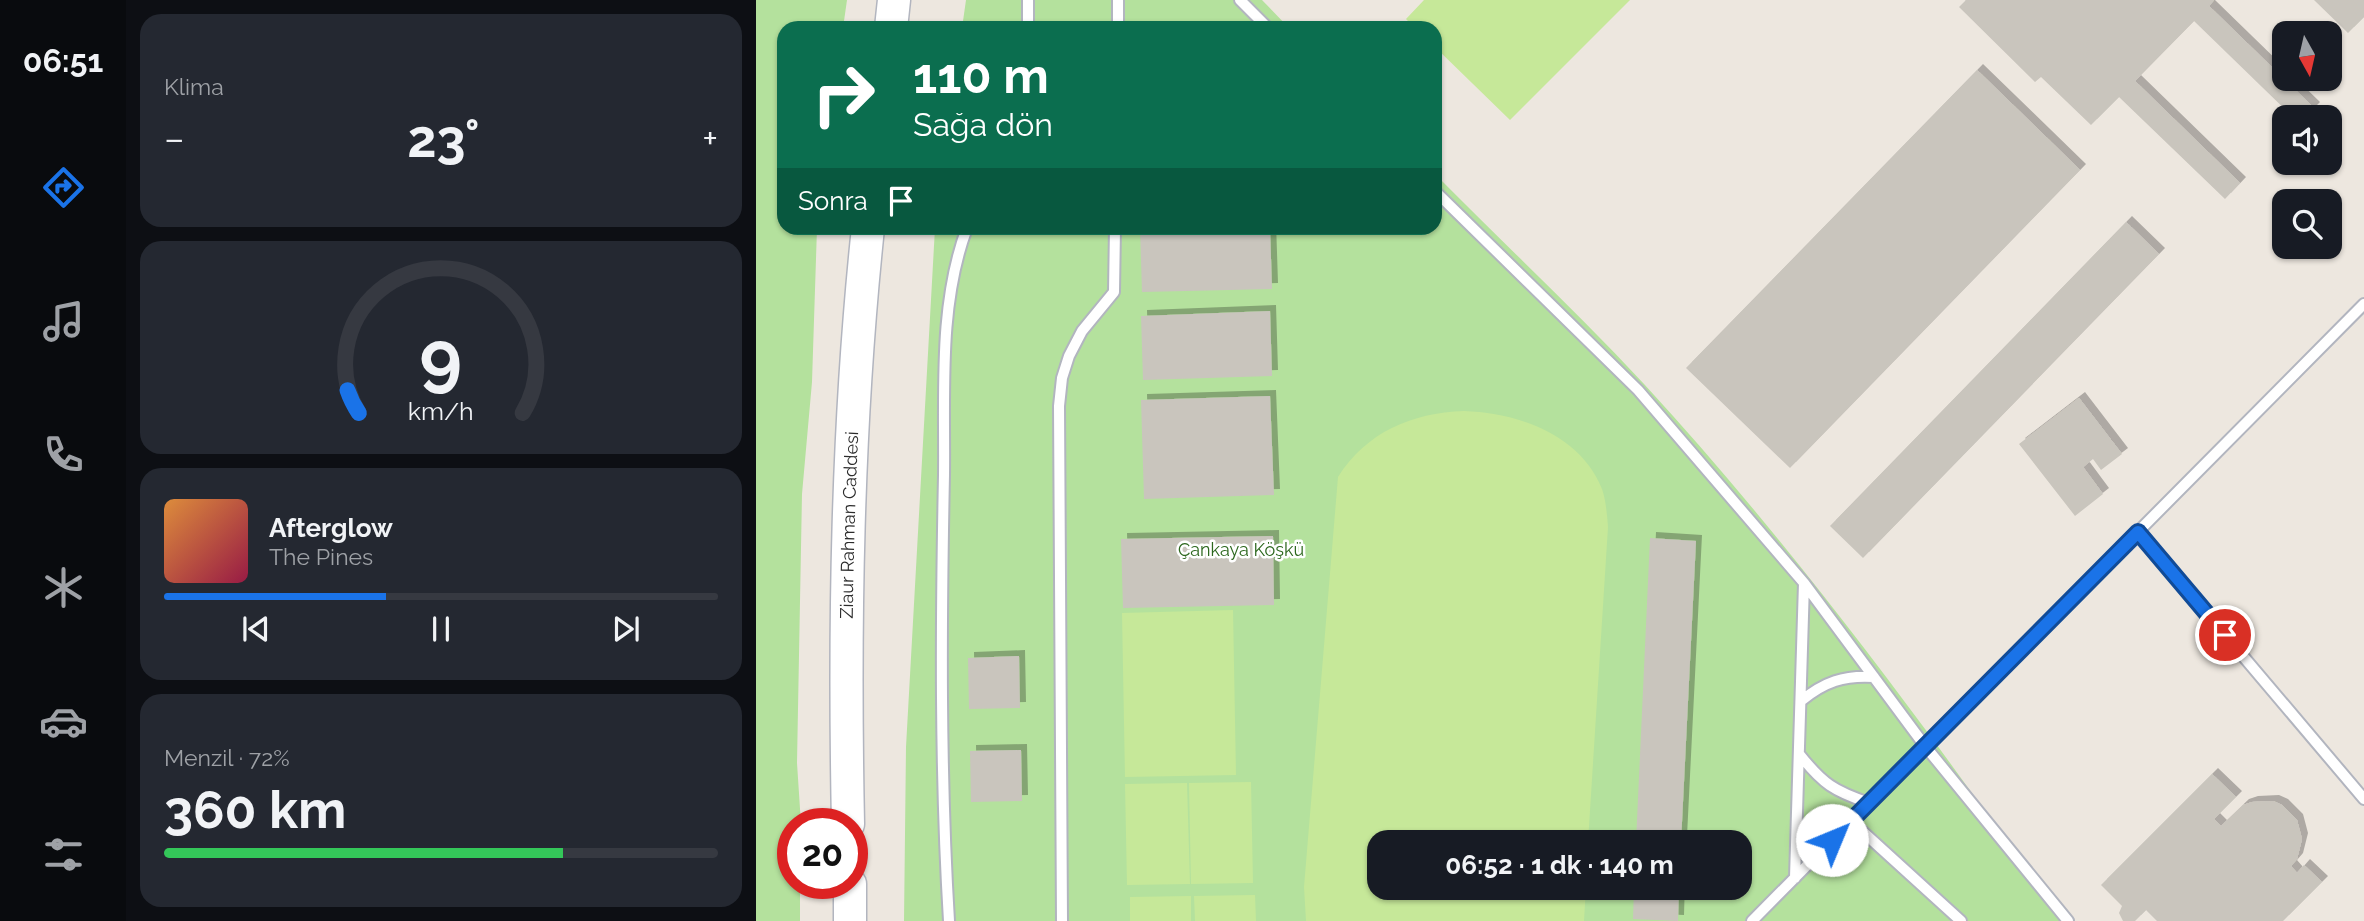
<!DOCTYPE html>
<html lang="tr">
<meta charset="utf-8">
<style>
body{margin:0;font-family:Raleway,sans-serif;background:#242831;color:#f1f3f6;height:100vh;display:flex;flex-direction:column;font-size:26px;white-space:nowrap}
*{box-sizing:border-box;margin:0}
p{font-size:23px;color:#9ea1a6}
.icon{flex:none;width:38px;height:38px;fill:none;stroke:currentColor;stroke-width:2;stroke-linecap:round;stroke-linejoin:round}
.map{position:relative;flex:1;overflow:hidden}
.drawer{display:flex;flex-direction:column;gap:14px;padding:14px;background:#0d0f14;width:630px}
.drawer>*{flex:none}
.guide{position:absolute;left:21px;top:21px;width:665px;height:214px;border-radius:21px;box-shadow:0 2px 5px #0004;background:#0b6e4f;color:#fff;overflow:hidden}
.needle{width:46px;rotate:172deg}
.controls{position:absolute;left:1516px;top:21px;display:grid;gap:14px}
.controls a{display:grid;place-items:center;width:70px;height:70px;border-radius:14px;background:#171b24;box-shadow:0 2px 5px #0004;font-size:35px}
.speed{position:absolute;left:21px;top:808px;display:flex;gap:14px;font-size:35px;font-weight:700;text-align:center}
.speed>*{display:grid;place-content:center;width:91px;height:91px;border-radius:50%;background:#171b24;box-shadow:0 2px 5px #0004;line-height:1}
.speed .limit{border:10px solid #d22;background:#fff;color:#111}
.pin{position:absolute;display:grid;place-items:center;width:60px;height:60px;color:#fff;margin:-30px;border:4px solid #fff;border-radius:50%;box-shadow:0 2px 7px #0007}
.me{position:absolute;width:77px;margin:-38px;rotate:45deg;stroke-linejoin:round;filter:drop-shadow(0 0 5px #0008)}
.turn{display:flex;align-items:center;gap:24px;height:147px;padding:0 21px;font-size:32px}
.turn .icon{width:91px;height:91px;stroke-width:2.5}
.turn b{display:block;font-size:49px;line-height:60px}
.then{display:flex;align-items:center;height:66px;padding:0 21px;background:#0003;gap:14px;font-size:26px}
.big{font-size:52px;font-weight:700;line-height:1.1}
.drawer .card{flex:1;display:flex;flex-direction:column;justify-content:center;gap:10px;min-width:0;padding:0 24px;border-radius:21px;background:#242831}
.drawer .dial{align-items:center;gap:0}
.dial svg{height:182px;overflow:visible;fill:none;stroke:#363941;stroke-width:7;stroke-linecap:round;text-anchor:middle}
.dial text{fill:#f1f3f6;stroke:none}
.song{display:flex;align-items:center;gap:21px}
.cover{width:84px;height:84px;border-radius:10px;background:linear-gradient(135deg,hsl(30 70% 55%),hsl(340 70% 35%))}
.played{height:7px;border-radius:4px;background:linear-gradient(90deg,#1a73e8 40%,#363941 40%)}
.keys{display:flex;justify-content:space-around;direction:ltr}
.heat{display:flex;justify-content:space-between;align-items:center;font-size:38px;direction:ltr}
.charge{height:10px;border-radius:5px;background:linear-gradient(90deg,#34c759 72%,#363941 0)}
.trip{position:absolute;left:611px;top:830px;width:385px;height:70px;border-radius:21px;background:#171b24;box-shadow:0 2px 5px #0004;font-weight:700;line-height:70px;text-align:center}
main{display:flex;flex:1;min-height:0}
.menu{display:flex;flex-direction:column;width:126px;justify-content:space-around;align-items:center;background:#090b0e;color:#9ea1a6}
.menu .icon{width:49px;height:49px}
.menu .selected{color:#1a73e8}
.menu b{font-size:32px;color:#f1f3f6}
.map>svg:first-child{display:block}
.green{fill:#b4e19d;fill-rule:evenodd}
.pitch{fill:#c6e899}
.building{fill:#c9c5bd;filter:url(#shadow)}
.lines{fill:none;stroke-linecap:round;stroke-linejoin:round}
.service-casing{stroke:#b2b5bf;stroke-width:14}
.secondary-casing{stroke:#b2b5bf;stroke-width:35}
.service{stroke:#fff;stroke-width:10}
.secondary{stroke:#fff;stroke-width:32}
.route-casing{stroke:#114b97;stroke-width:18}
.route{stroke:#1a73e8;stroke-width:12}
.labels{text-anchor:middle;stroke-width:5;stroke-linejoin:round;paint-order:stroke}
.street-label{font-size:18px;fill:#2c2c2c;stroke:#fff}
.park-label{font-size:18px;fill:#2c671d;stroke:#fff}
</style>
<main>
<nav class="menu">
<b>06:51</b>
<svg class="icon selected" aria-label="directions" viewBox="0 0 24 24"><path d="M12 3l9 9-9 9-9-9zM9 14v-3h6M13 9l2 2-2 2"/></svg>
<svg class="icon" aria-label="music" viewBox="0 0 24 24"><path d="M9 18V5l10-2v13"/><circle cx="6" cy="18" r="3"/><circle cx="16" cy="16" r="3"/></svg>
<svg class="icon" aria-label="phone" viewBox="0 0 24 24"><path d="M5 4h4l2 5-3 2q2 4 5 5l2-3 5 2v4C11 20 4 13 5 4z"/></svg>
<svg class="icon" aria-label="climate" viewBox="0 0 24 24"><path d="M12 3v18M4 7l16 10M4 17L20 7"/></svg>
<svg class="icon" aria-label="car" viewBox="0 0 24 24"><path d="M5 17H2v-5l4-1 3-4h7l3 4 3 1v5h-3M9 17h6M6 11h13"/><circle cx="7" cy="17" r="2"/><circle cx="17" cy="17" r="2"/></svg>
<svg class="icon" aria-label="filters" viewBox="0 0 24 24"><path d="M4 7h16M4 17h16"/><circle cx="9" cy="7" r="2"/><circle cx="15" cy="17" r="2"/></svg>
</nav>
<section class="drawer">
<div class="card"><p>Klima</p>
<div class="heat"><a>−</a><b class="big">23°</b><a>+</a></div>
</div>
<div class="card dial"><svg viewBox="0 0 100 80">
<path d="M14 69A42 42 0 1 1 86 69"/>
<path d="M14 69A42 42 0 0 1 9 59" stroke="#1a73e8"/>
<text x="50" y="56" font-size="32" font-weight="700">9</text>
<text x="50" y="72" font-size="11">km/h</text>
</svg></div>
<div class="card">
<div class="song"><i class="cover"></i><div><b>Afterglow</b><p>The Pines</p></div></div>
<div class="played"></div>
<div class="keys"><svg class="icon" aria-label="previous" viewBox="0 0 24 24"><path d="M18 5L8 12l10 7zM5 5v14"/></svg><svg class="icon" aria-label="pause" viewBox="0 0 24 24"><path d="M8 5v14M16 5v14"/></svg><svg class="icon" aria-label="next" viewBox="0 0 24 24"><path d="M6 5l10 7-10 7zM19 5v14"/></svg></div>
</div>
<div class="card"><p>Menzil · 72%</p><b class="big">360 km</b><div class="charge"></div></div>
</section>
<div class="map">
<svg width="1608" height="921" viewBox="0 0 1608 921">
<defs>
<filter id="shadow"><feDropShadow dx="6" dy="-6" stdDeviation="0" flood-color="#0004"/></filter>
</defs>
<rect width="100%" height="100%" fill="#ede7df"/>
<path class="green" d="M0,0H91L87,28H28V228H61L56,382L46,494L41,763L45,824H37V884H44V921H0Z
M210,0H506L533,28H206Z
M679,174C748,244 821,312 888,384C1042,551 1176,736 1308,921H148L150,747L179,228H679ZM623,842H984V887H623Z"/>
<path class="pitch" d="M668,0H874L754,120L679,47V28H659L650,19Z
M708,411C762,413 824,434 846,489C850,501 851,514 852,527L832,842H623V887H830L828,921H550L548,887L582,477C611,432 655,413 708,411Z
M477,610L480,775L369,777L366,613Z
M495,782L497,883L435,884L433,783Z
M431,783L434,884L371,885L369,784Z
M499,895L500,921H439L438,896Z
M435,896V921H374V897Z"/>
<path class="building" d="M1210,0H1458L1453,6L1558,108L1549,117H1537L1438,21L1379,81L1484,183L1469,199L1363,97L1335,125L1285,77L1279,82L1203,7Z
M1558,0H1608V17L1592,33Z
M1221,70L1324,170L1034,468L930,368Z
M1370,222L1403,254L1107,558L1074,526Z
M384,228H514L516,289L386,292Z
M514,311L516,376L387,380L385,316Z
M514,396L518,495L388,499L385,400Z
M1323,398L1366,454L1345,470L1337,459L1327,467L1347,494L1319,516L1263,444Z
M517,536L518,605L367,608L365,539Z
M894,538L940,541L925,842H880Z
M263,656L264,708L213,709L212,658Z
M265,750L266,801L215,802L214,751Z
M1456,774L1480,797L1458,819L1465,826L1487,805L1496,802L1517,801L1526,805L1541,820L1546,839L1541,859L1535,866L1541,873L1548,865L1566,882L1527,921H1401L1390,910L1379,921H1367L1363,913L1366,906L1345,885Z
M878,887H923L922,921L877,919Z"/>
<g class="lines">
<g class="service-casing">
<path id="service" d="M272,0V28
M484,0L512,28
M362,28V0
M679,191L882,390L1048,583L1169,746L1312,921
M1382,532L1608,799
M1045,701C1068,682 1088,675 1118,677
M1044,755C1067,784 1078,791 1113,803
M1095,821L1608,304
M1039,878L1048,583
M193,921C184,773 185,623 188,475C189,393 182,305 211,228
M306,921L303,406L306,378L313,356L326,331L358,292L359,228
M996,921L1095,821L1205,921"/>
</g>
<g class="secondary-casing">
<g id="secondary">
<path d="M135,28L138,0"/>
<path id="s1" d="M92,824C88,625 91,426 112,228"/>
<path d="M94,884V921"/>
</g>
</g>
<use href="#service" class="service"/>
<use href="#secondary" class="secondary"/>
</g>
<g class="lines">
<g class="route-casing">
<path id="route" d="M1076,840L1382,532L1469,635"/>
</g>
<use href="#route" class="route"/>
</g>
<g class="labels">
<g class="street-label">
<text dy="6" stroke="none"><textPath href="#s1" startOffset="299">Ziaur Rahman Caddesi</textPath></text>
</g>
<g class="park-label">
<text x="485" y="556">Çankaya Köşkü</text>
</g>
</g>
</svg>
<div class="controls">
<a><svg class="needle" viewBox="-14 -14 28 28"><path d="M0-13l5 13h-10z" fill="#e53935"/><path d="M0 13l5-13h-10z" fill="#9ea1a6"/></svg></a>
<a><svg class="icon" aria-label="sound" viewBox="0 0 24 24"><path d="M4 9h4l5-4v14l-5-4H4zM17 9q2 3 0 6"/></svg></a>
<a><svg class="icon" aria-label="search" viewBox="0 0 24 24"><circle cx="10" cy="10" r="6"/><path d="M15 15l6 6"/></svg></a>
</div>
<div class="speed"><div class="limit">20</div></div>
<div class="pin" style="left:1469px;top:635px;background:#d93025"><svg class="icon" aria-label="arrive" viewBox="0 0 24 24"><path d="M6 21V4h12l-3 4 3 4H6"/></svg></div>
<svg class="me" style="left:1076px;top:840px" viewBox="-20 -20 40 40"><circle r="19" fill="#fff"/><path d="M0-13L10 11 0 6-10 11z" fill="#1a73e8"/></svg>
<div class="trip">06:52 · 1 dk · 140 m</div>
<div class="guide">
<div class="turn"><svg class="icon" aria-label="right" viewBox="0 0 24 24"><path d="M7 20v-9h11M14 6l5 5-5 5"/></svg><div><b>110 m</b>Sağa dön</div></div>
<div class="then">Sonra<svg class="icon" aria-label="arrive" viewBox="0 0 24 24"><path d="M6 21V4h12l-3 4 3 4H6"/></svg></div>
</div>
</div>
</main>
